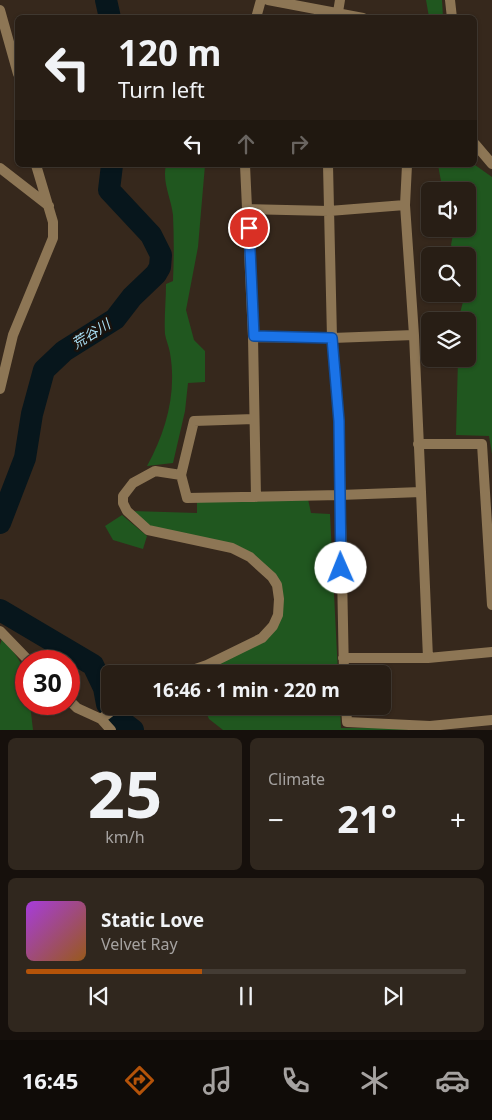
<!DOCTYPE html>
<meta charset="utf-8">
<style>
body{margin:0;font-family:"Noto Sans","Noto Sans JP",sans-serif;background:#30271e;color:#f1f3f6;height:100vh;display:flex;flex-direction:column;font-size:19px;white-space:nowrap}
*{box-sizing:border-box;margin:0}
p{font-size:16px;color:#a5a2a0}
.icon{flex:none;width:28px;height:28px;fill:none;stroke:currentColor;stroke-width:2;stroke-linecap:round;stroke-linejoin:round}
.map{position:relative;height:730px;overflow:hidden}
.details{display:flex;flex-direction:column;gap:8px;padding:8px;background:#16100c;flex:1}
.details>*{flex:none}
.guide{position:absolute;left:15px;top:15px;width:462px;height:152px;border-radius:8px;box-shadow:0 1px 4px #0004,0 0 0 1px #443c34;background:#281e15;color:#f1f3f6;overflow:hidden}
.buttons{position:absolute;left:421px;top:182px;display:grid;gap:10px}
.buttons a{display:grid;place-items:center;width:55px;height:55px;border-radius:8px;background:#281e15;box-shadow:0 1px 4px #0004,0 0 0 1px #443c34;font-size:25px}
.speed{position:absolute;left:15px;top:650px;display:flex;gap:10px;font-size:25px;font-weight:700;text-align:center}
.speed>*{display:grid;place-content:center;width:65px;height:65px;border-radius:50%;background:#281e15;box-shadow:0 1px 4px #0004,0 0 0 1px #443c34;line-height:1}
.speed .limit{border:8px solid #d22;background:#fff;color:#111}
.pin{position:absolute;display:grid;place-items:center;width:42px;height:42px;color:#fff;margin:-21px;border:2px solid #fff;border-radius:50%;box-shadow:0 1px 5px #0007}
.me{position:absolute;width:55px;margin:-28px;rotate:359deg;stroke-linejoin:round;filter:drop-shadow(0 0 4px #0008)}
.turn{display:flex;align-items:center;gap:18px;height:105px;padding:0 20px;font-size:22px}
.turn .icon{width:65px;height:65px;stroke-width:2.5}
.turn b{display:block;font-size:35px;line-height:42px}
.lanes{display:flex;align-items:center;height:48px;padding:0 20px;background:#0003;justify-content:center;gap:25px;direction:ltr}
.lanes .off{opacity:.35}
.big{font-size:38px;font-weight:700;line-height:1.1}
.details .widget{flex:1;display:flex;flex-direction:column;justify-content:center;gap:8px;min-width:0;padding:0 18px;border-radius:8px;background:#30271e}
.details .dial{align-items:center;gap:0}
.dial b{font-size:65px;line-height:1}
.song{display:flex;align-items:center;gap:15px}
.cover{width:60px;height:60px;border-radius:8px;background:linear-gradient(135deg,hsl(280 70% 55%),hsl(30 70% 35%))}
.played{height:5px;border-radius:2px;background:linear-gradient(90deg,#b45309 40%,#443c34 40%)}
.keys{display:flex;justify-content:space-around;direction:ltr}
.heat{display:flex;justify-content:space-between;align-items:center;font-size:28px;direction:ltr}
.details .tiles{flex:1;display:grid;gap:8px;grid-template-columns:1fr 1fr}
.widget:last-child{grid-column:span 2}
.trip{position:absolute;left:101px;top:665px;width:290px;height:50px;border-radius:8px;background:#281e15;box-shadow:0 1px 4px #0004,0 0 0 1px #443c34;font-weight:700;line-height:50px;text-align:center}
.menu{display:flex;height:80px;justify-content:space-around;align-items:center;background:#100c08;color:#a5a2a0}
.menu .icon{width:35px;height:35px}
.menu .on{color:#b45309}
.menu b{font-size:22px;color:#f1f3f6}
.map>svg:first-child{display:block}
.green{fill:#20571f}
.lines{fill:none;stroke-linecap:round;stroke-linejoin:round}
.river{stroke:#07161c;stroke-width:22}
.street{stroke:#8d7655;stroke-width:10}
.route-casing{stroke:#114b97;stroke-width:12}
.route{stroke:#1a73e8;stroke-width:9}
.labels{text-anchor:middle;stroke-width:5;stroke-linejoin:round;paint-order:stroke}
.water-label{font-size:14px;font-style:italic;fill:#a9def3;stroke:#19120d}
</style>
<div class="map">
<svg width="492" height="730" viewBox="0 0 492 730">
<rect width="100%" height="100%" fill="#36281c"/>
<path class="green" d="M426,0H442L443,17H429Z
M166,165H205L198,247L186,310L194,340L205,351V382L188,383L185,411L173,463L147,466C166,432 177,393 170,353C169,347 166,340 165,334C164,318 166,301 166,284L173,281C174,259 174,237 173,215C171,198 162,182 166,165Z
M438,165H475L492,177V454L489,436L456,435L458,359H468V321H458L465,294H468V256H456L451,245L454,229H468V191H451L441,181Z
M308,499L311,513L330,514L338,674H213L216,664L266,639L283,607L257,557L150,526L132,511L197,513V501Z
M122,515L147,536L143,549L113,540L105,526Z
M2,638C25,665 26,668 26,704H30L33,730H0V645Z
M206,706H340L341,728H407L410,730H223L209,719L205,710Z"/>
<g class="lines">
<path class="river" d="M106,0L110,18
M0,523L25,458L32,414L44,370L64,351L115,319L132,297L156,274L160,267L161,255L151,235L109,190L112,165
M0,610L93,665L104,688L107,704
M116,717L133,730"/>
<path class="street" d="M268,0L363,18
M450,0L452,18
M0,10L18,74
M256,18L261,0
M337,18L340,0
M475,144L492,164
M245,165L253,337L256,497
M328,165L332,338L339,421L344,674
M0,168L49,206
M248,209L329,211L405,205
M253,337L332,338L414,335
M0,389L13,335L53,238V222L36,165
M418,444H482L492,605
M181,475L194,421L254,419
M421,492L428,658
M0,631L29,661
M343,658H428L492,652
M181,674L207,665L262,638L273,626L278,615L279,599L277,585L272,577L250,557L232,548L148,530L127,511L123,503V496L133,483L155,471L181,475L187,498L340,495L421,492L414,335L405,205L407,165
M69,700L77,708L101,719L111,730
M346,706L347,722L430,726V730
M101,719L118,706
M430,726L492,720"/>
</g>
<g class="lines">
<g class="route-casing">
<path id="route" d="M249,228L254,336L332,338L339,421L341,568"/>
</g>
<use href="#route" class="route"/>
</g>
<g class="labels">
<g class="water-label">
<text transform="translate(91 334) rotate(-32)" y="5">荒谷川</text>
</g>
</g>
</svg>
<div class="buttons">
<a><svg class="icon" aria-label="sound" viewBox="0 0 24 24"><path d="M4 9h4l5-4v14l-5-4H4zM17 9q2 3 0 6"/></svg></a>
<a><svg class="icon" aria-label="search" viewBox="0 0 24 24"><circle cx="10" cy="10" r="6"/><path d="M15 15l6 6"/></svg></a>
<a><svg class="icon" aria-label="layers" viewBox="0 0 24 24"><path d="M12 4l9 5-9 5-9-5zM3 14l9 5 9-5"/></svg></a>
</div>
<div class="speed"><div class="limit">30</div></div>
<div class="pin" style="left:249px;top:228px;background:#d93025"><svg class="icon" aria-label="arrive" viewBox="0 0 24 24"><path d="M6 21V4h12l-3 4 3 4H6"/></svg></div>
<svg class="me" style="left:341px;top:568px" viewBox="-20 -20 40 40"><circle r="19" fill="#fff"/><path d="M0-13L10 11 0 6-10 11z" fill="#1a73e8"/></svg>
<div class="trip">16:46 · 1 min · 220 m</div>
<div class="guide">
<div class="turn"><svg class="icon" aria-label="left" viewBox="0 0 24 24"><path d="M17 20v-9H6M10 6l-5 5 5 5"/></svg><div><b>120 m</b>Turn left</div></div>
<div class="lanes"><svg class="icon" aria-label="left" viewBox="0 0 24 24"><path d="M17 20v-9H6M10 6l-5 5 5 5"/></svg><svg class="icon off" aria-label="ahead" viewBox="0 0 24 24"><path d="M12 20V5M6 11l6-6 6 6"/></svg><svg class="icon off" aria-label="right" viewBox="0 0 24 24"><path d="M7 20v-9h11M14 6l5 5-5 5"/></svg></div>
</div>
</div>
<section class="details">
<div class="tiles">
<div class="widget dial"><b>25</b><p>km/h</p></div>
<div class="widget"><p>Climate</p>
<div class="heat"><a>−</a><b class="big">21°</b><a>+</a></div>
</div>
<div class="widget">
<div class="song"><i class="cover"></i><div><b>Static Love</b><p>Velvet Ray</p></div></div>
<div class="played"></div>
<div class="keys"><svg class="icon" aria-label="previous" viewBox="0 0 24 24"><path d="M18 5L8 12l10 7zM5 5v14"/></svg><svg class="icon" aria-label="pause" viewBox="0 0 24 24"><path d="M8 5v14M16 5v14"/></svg><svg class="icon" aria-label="next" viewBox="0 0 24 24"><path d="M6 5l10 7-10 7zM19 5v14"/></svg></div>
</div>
</div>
</section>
<nav class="menu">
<b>16:45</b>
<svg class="icon on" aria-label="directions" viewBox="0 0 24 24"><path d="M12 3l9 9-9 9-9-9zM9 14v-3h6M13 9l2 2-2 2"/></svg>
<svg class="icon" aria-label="music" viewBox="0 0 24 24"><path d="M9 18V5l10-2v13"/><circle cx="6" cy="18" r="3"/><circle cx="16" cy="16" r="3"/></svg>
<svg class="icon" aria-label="phone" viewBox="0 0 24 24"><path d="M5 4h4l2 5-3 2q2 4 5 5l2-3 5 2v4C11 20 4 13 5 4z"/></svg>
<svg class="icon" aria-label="climate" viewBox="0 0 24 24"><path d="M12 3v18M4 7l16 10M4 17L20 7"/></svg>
<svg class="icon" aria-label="car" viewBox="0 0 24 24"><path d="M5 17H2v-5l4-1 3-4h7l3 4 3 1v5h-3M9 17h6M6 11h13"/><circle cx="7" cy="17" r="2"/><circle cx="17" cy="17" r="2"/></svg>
</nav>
